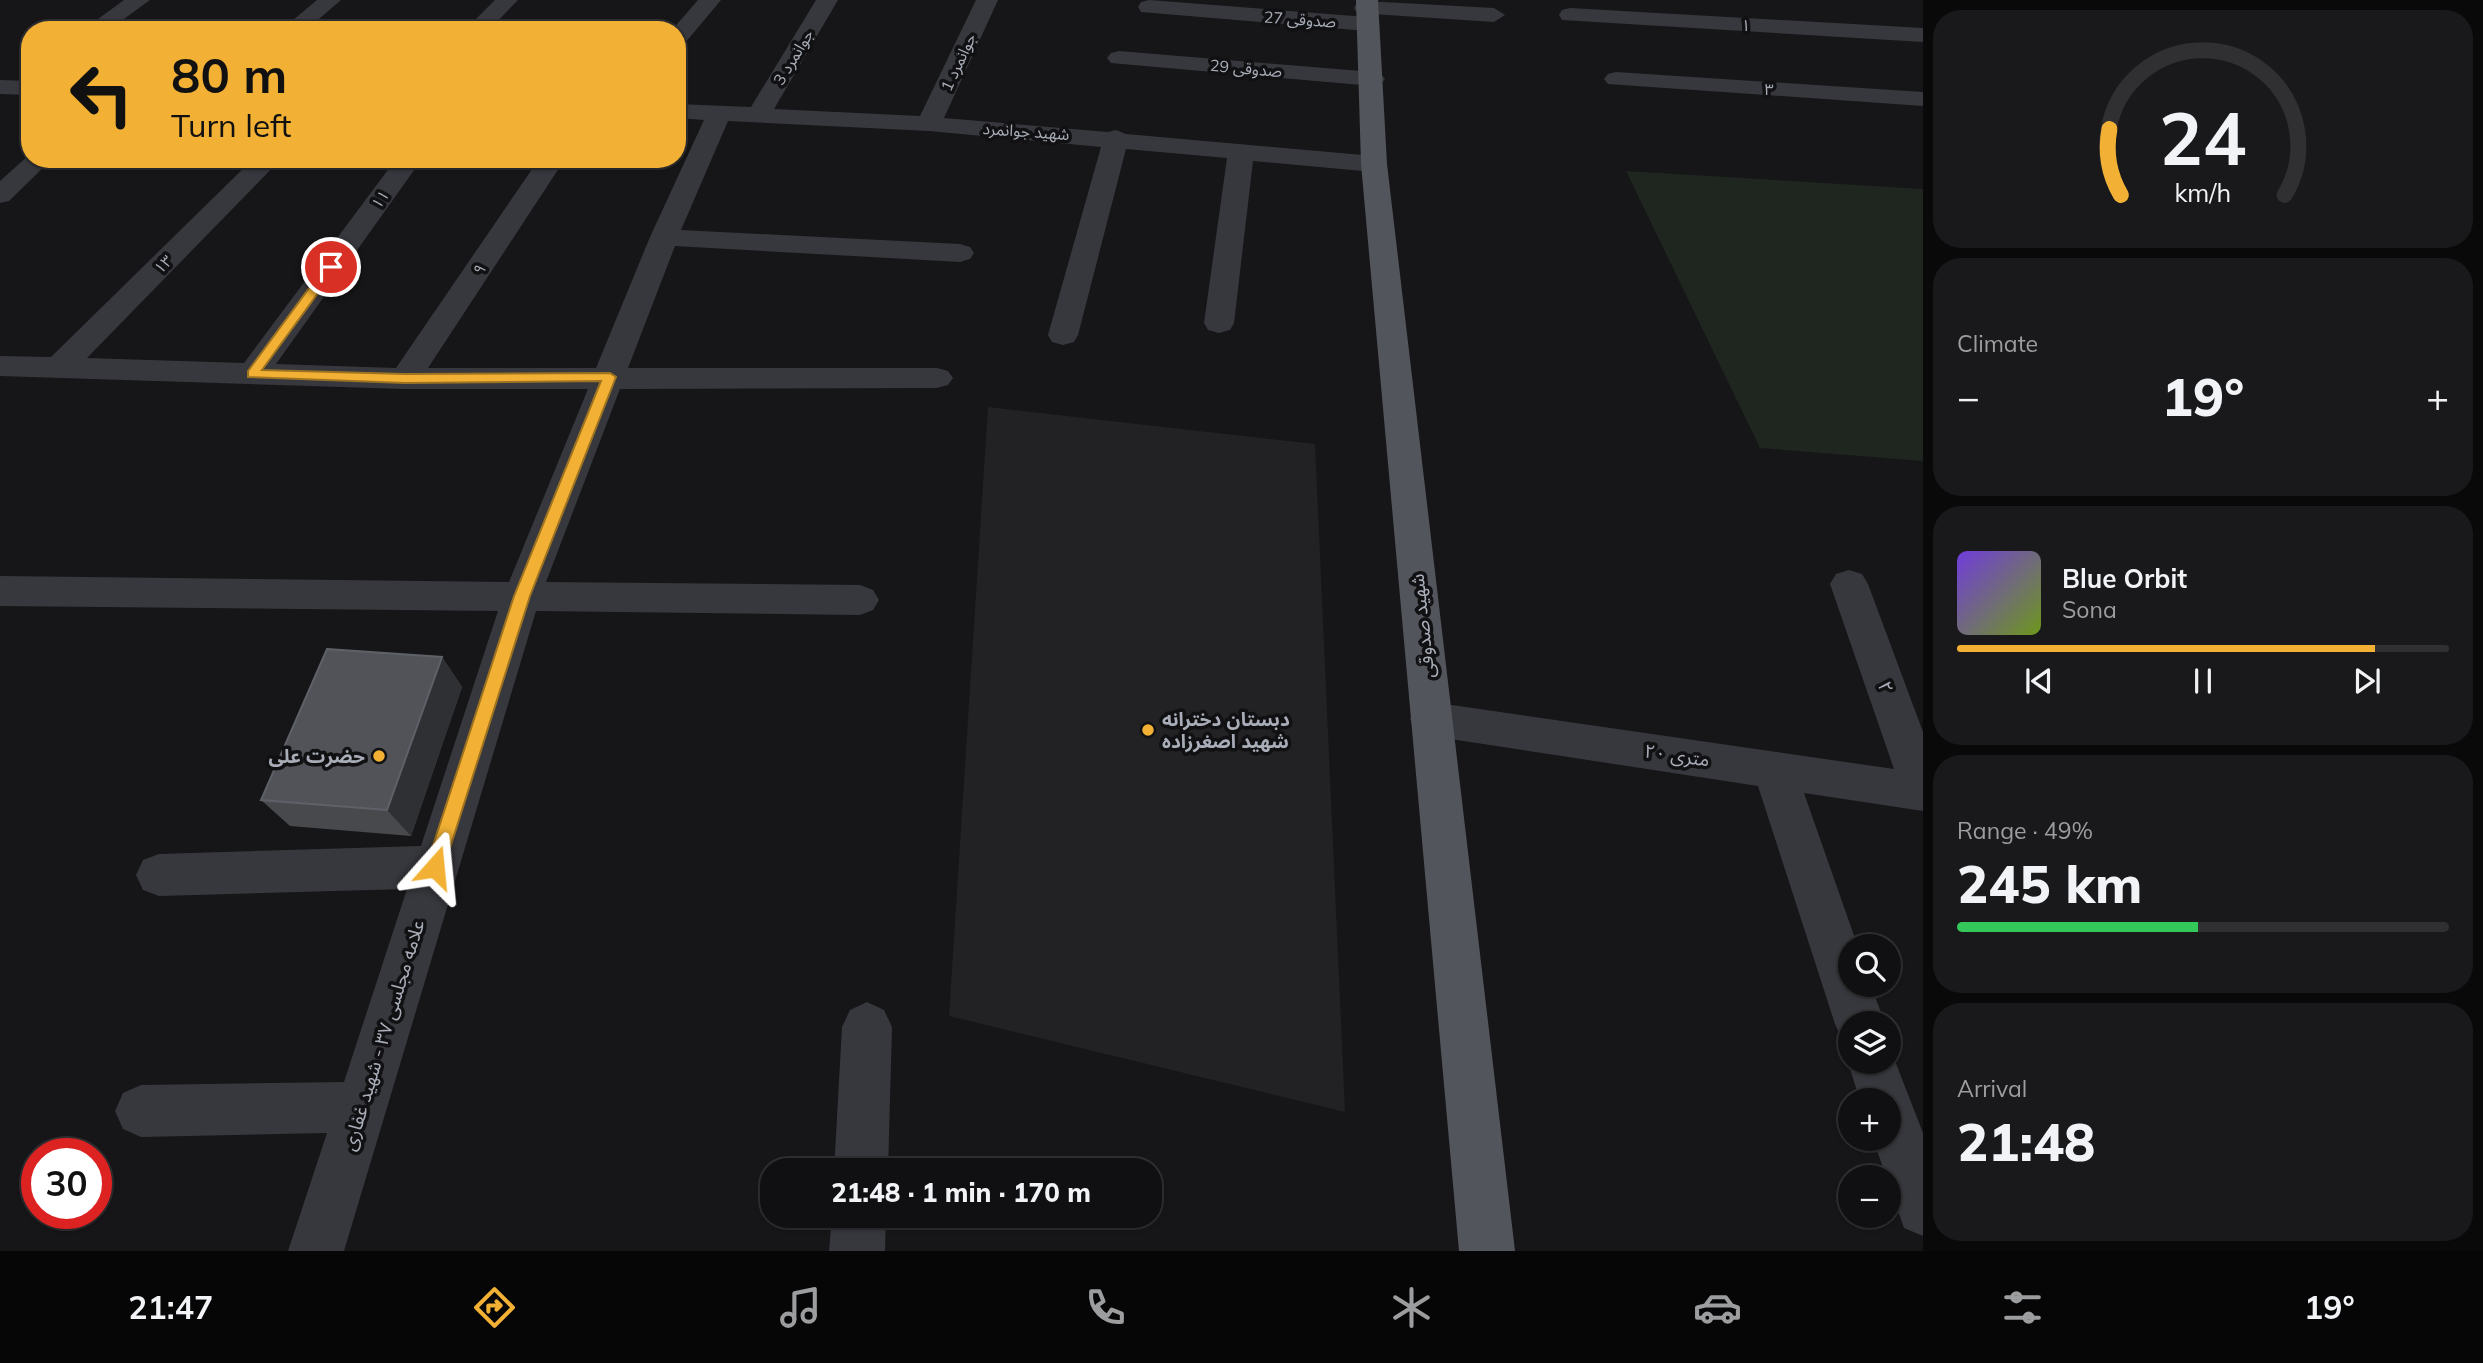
<!DOCTYPE html>
<meta charset="utf-8">
<style>
body{margin:0;font-family:Mulish,"Noto Sans Arabic",sans-serif;background:#19191b;color:#f1f3f6;height:100vh;display:flex;flex-direction:column;font-size:26px;white-space:nowrap}
*{box-sizing:border-box;margin:0}
p{font-size:23px;color:#9c9d9f}
.icon{flex:none;width:38px;height:38px;fill:none;stroke:currentColor;stroke-width:2;stroke-linecap:round;stroke-linejoin:round}
.map{position:relative;flex:1;overflow:hidden}
.side{display:flex;flex-direction:column;gap:10px;padding:10px;background:#09090a;width:560px}
.side>*{flex:none}
.banner{position:absolute;left:21px;top:21px;width:665px;height:147px;border-radius:28px;box-shadow:0 2px 5px #0004,0 0 0 2px #303032;background:#f2b134;color:#111;overflow:hidden}
.fabs{position:absolute;left:1838px;top:934px;display:grid;gap:14px}
.fabs a{display:grid;place-items:center;width:63px;height:63px;border-radius:50%;background:#101012;box-shadow:0 2px 5px #0004,0 0 0 2px #303032;font-size:35px}
.speed{position:absolute;left:21px;top:1138px;display:flex;gap:14px;font-size:35px;font-weight:700;text-align:center}
.speed>*{display:grid;place-content:center;width:91px;height:91px;border-radius:50%;background:#101012;box-shadow:0 2px 5px #0004,0 0 0 2px #303032;line-height:1}
.speed .limit{border:10px solid #d22;background:#fff;color:#111}
.pin{position:absolute;display:grid;place-items:center;width:60px;height:60px;color:#fff;margin:-30px;border:4px solid #fff;border-radius:50%;box-shadow:0 2px 7px #0007}
.me{position:absolute;width:77px;margin:-38px;rotate:18deg;stroke-linejoin:round;filter:drop-shadow(0 0 5px #0008)}
.turn{display:flex;align-items:center;gap:24px;height:147px;padding:0 35px;font-size:32px}
.turn .icon{width:91px;height:91px;stroke-width:2.5}
.turn b{display:block;font-size:49px;line-height:60px}
.big{font-size:52px;font-weight:800;line-height:1.1}
.side .card{flex:1;display:flex;flex-direction:column;justify-content:center;gap:10px;min-width:0;padding:0 24px;border-radius:28px;background:#19191b}
.side .dial{align-items:center;gap:0}
.dial svg{height:182px;overflow:visible;fill:none;stroke:#303032;stroke-width:7;stroke-linecap:round;text-anchor:middle}
.dial text{fill:#f1f3f6;stroke:none}
.song{display:flex;align-items:center;gap:21px}
.cover{width:84px;height:84px;border-radius:10px;background:linear-gradient(135deg,hsl(260 70% 55%),hsl(80 70% 35%))}
.played{height:7px;border-radius:4px;background:linear-gradient(90deg,#f2b134 85%,#303032 85%)}
.keys{display:flex;justify-content:space-around;direction:ltr}
.heat{display:flex;justify-content:space-between;align-items:center;font-size:38px;direction:ltr}
.charge{height:10px;border-radius:5px;background:linear-gradient(90deg,#34c759 49%,#303032 0)}
.trip{position:absolute;left:760px;top:1158px;width:402px;height:70px;border-radius:28px;background:#101012;box-shadow:0 2px 5px #0004,0 0 0 2px #303032;font-weight:800;line-height:70px;text-align:center}
.tab-bar{display:flex;height:112px;justify-content:space-around;align-items:center;background:#060607;color:#9c9d9f}
.tab-bar .icon{width:49px;height:49px}
.tab-bar .active{color:#f2b134}
.tab-bar b{font-size:32px;color:#f1f3f6}
main{display:flex;flex:1;min-height:0}
.map>svg:first-child{display:block}
.built{fill:#222225}
.green{fill:#1e261f}
.lines{fill:none;stroke-linecap:round;stroke-linejoin:round}
.minor{fill:#37383d;fill-rule:evenodd}
.major{fill:#53555c;fill-rule:evenodd}
.wall{fill:#47494d}
.shaded-wall{fill:#2f3033}
.building{fill:#525359;stroke:#5f6168;stroke-width:2}
.route{fill:#f2b134;stroke:#9d7322;stroke-width:2}
.poi-dot{fill:#f2b134;stroke:#111113;stroke-width:2.5}
.labels{text-anchor:middle;stroke-width:7;stroke-linejoin:round;paint-order:stroke}
.far-street-label{font-size:16px;fill:#a8adb8;stroke:#111113}
.street-label{font-size:19px;fill:#a8adb8;stroke:#111113}
.poi-label{font-size:19px;font-weight:bold;fill:#a8adb8;stroke:#111113;text-anchor:start}
</style>
<main>
<div class="map">
<svg width="1923" height="1251" viewBox="0 0 1923 1251">
<rect width="100%" height="100%" fill="#161618"/>
<path class="built" d="M988,407L1315,444L1345,1112L949,1016Z"/>
<path class="green" d="M1626,171L1923,189V461L1760,448Z"/>
<g class="lines">
<path class="minor" d="M124,0H150L109,30H83Z
M317,0H341L306,30H281Z
M495,0H518L489,30H465Z
M698,0H721L685,43L677,45V30H672Z
M816,0H838L774,109L920,116L976,0H998L944,118L1108,132L1116,130L1126,134L1374,156L1383,158L1387,164L1383,170L1374,172L1253,161L1234,323L1230,330L1219,333L1208,330L1204,323L1227,158L1126,149L1078,335L1074,342L1063,345L1052,342L1048,335L1101,147L929,131L728,121L681,230L960,244L970,247L974,253L970,259L960,262L675,246L628,368H937L948,371L953,378L948,385L937,388L620,389L546,582L860,585L873,590L879,600L873,610L860,615L536,611L344,1251H288L327,1133L141,1137L123,1129L115,1111L123,1093L141,1085L344,1082L407,889L159,896L143,890L136,875L143,860L159,854L421,846L498,611L0,606V576L509,582L588,389H405L0,376V356L51,357L253,159H281L87,358L244,363L396,159H422L276,364L396,368L539,159H565L428,368H596L650,237L704,120L677,118V104L751,107Z
M1149,0L1367,17L1378,24L1367,31L1141,12L1138,7L1141,2Z
M1365,1L1494,8L1505,15L1494,22L1357,13L1354,8L1357,3Z
M1570,8L1923,28V42L1562,20L1559,15L1562,10Z
M1119,51L1373,72L1381,74L1385,79L1381,84L1373,86L1111,63L1107,58L1111,53Z
M1616,72L1923,92V106L1608,84L1604,79L1608,74Z
M0,80L30,81V95L0,94Z
M30,154V159H52L9,201L0,203V181Z
M1849,570L1862,574L1868,584L1923,732V811L1804,793L1858,947H1850V985H1871L1885,1024H1850V1044L1843,1041L1835,1024L1758,786L1431,736L1416,731L1410,719L1416,707L1431,702L1894,769L1830,584L1836,574Z
M867,1002L884,1010L892,1027L888,1171H834L842,1027L850,1010Z
M1888,1043L1923,1133V1236L1904,1228L1873,1139H1888V1101H1860L1848,1062L1850,1057V1062H1888Z
M832,1216H886L885,1251H829Z"/>
<path class="major" d="M1356,0H1378L1387,164L1515,1251H1459L1361,164Z"/>
</g>
<path class="wall" d="M442,657L462,687L411,836L290,826L261,800Z"/>
<path class="shaded-wall" d="M442,657L462,687L411,836L387,810Z"/>
<path class="building" d="M327,649L442,657L387,810L261,800Z"/>
<path class="route" d="M331,263L337,267L262,370L405,374L610,373L616,377L530,596L444,867L441,873L435,875L428,873L426,867L514,596L601,381L405,383L248,377V371L327,264Z"/>
<g class="poi-dot">
<circle cx="1148" cy="730" r="7"/>
<circle cx="379" cy="756" r="7"/>
</g>
<g class="labels">
<g class="far-street-label">
<text transform="translate(1300 19) rotate(4)" y="6">صدوقی 27</text>
<text transform="translate(1746 25) rotate(3)" y="6">۱</text>
<text transform="translate(793 57) rotate(-59)" y="6">جوانمرد 3</text>
<text transform="translate(958 62) rotate(-65)" y="6">جوانمرد 1</text>
<text transform="translate(1246 68) rotate(5)" y="6">صدوقی 29</text>
<text transform="translate(1769 89) rotate(4)" y="6">۳</text>
<text transform="translate(1026 131) rotate(4)" y="6">شهید جوانمرد</text>
<text transform="translate(380 199) rotate(-54)" y="6">۱۱</text>
<text transform="translate(163 264) rotate(-45)" y="6">۱۳</text>
<text transform="translate(479 269) rotate(-56)" y="6">۹</text>
</g>
<g class="street-label">
<text transform="translate(1422 626) rotate(-96)" y="7">شهید صدوقی</text>
<text transform="translate(1886 687) rotate(70)" y="7">۲</text>
<text transform="translate(1677 755) rotate(8)" y="7">۲۰ متری</text>
<text transform="translate(383 1035) rotate(-73)" y="7">علامه مجلسی ۳۷ - شهید غفاری</text>
</g>
<g class="poi-label">
<text x="1162" y="726">دبستان دخترانه<tspan x="1162" dy="22">شهید اصغرزاده</tspan></text>
<text x="365" y="763" text-anchor="end">حضرت علی</text>
</g>
</g>
</svg>
<div class="fabs">
<a><svg class="icon" aria-label="search" viewBox="0 0 24 24"><circle cx="10" cy="10" r="6"/><path d="M15 15l6 6"/></svg></a>
<a><svg class="icon" aria-label="layers" viewBox="0 0 24 24"><path d="M12 4l9 5-9 5-9-5zM3 14l9 5 9-5"/></svg></a>
<a>+</a>
<a>−</a>
</div>
<div class="speed"><div class="limit">30</div></div>
<div class="pin" style="left:331px;top:267px;background:#d93025"><svg class="icon" aria-label="arrive" viewBox="0 0 24 24"><path d="M6 21V4h12l-3 4 3 4H6"/></svg></div>
<svg class="me" style="left:435px;top:867px" viewBox="-20 -20 40 40"><path d="M0-17L14 15 0 8-14 15z" fill="#f2b134" stroke="#fff" stroke-width="4"/></svg>
<div class="trip">21:48 · 1 min · 170 m</div>
<div class="banner">
<div class="turn"><svg class="icon" aria-label="left" viewBox="0 0 24 24"><path d="M17 20v-9H6M10 6l-5 5 5 5"/></svg><div><b>80 m</b>Turn left</div></div>
</div>
</div>
<section class="side">
<div class="card dial"><svg viewBox="0 0 100 80">
<path d="M14 69A42 42 0 1 1 86 69"/>
<path d="M14 69A42 42 0 0 1 9 40" stroke="#f2b134"/>
<text x="50" y="56" font-size="32" font-weight="700">24</text>
<text x="50" y="72" font-size="11">km/h</text>
</svg></div>
<div class="card"><p>Climate</p>
<div class="heat"><a>−</a><b class="big">19°</b><a>+</a></div>
</div>
<div class="card">
<div class="song"><i class="cover"></i><div><b>Blue Orbit</b><p>Sona</p></div></div>
<div class="played"></div>
<div class="keys"><svg class="icon" aria-label="previous" viewBox="0 0 24 24"><path d="M18 5L8 12l10 7zM5 5v14"/></svg><svg class="icon" aria-label="pause" viewBox="0 0 24 24"><path d="M8 5v14M16 5v14"/></svg><svg class="icon" aria-label="next" viewBox="0 0 24 24"><path d="M6 5l10 7-10 7zM19 5v14"/></svg></div>
</div>
<div class="card"><p>Range · 49%</p><b class="big">245 km</b><div class="charge"></div></div>
<div class="card"><p>Arrival</p><b class="big">21:48</b></div>
</section>
</main>
<nav class="tab-bar">
<b>21:47</b>
<svg class="icon active" aria-label="directions" viewBox="0 0 24 24"><path d="M12 3l9 9-9 9-9-9zM9 14v-3h6M13 9l2 2-2 2"/></svg>
<svg class="icon" aria-label="music" viewBox="0 0 24 24"><path d="M9 18V5l10-2v13"/><circle cx="6" cy="18" r="3"/><circle cx="16" cy="16" r="3"/></svg>
<svg class="icon" aria-label="phone" viewBox="0 0 24 24"><path d="M5 4h4l2 5-3 2q2 4 5 5l2-3 5 2v4C11 20 4 13 5 4z"/></svg>
<svg class="icon" aria-label="climate" viewBox="0 0 24 24"><path d="M12 3v18M4 7l16 10M4 17L20 7"/></svg>
<svg class="icon" aria-label="car" viewBox="0 0 24 24"><path d="M5 17H2v-5l4-1 3-4h7l3 4 3 1v5h-3M9 17h6M6 11h13"/><circle cx="7" cy="17" r="2"/><circle cx="17" cy="17" r="2"/></svg>
<svg class="icon" aria-label="filters" viewBox="0 0 24 24"><path d="M4 7h16M4 17h16"/><circle cx="9" cy="7" r="2"/><circle cx="15" cy="17" r="2"/></svg>
<b>19°</b>
</nav>
